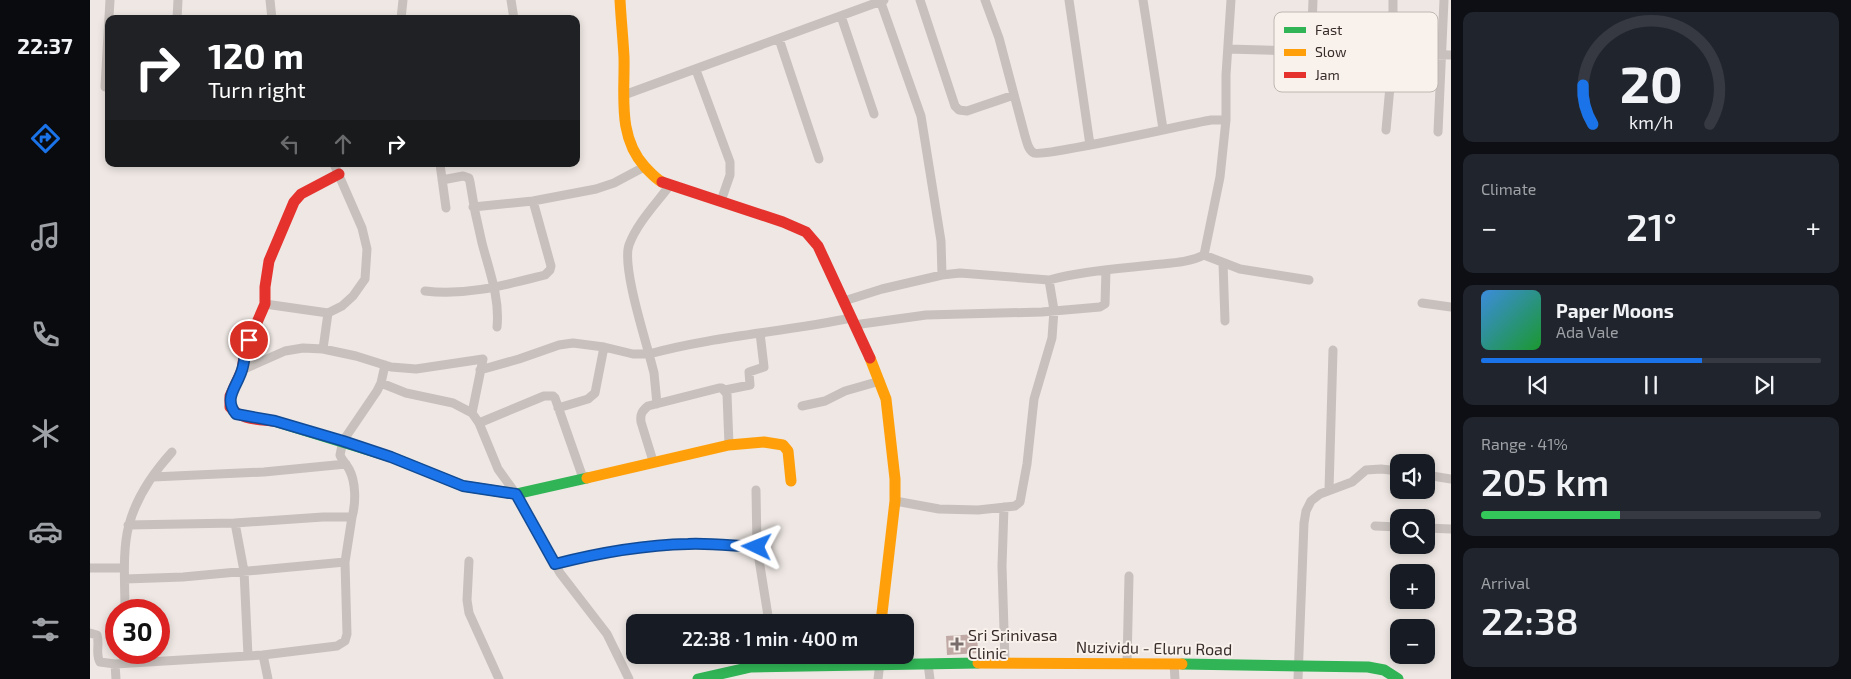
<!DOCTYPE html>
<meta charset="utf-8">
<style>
body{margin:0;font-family:"Exo 2",sans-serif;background:#20242c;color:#f1f3f6;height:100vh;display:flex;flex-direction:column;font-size:19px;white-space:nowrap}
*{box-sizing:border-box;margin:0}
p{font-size:16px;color:#9ea1a6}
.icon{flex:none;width:28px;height:28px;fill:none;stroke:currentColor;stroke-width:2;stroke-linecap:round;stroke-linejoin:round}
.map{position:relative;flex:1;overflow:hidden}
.details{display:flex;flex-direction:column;gap:12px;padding:12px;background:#0d0f14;width:400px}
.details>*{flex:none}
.hud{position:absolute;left:15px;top:15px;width:475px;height:152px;border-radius:10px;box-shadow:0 2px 8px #0003;background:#202124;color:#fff;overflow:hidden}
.buttons{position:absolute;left:1300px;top:454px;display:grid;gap:10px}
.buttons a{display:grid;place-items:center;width:45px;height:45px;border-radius:10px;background:#171b24;box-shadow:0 2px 8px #0003;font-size:25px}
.speed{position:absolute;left:15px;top:599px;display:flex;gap:10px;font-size:25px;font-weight:700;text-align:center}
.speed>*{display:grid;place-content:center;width:65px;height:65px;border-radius:50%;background:#171b24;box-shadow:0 2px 8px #0003;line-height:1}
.speed .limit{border:8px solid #d22;background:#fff;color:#111}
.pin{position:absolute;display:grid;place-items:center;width:42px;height:42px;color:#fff;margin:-21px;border:2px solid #fff;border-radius:50%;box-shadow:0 1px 5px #0007}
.me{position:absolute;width:55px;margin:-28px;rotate:272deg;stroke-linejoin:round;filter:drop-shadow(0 0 4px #0008)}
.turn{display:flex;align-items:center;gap:18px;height:105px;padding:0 20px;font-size:22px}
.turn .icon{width:65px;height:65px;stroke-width:2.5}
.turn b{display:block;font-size:35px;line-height:42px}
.lanes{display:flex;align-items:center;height:48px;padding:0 20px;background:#0003;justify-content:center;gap:25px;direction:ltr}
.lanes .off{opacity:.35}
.big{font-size:38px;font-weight:600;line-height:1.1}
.details .widget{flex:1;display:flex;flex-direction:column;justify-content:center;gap:8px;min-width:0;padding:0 18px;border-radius:10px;background:#20242c}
.details .dial{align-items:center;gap:0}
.dial svg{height:130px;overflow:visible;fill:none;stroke:#363941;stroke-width:7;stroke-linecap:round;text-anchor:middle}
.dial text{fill:#f1f3f6;stroke:none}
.song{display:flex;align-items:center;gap:15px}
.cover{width:60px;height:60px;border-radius:8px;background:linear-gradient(135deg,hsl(210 70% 55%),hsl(130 70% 35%))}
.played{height:5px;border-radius:2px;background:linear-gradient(90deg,#1a73e8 65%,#363941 65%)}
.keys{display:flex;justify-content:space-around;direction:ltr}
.heat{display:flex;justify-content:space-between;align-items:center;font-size:28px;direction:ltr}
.charge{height:8px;border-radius:4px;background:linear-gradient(90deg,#34c759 41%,#363941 0)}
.trip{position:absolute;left:536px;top:614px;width:288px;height:50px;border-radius:10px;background:#171b24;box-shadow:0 2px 8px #0003;font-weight:600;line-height:50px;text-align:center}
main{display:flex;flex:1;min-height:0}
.menu{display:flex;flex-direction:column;width:90px;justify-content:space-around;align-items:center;background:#090b0e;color:#9ea1a6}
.menu .icon{width:35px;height:35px}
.menu .on{color:#1a73e8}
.menu b{font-size:22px;color:#f1f3f6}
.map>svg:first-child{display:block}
.building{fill:#c1a9a5}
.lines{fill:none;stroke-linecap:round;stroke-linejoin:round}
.street{stroke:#c7c0bc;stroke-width:9}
.fast{stroke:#30b455;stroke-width:11}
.slow{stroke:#ff9f0a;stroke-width:11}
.jam{stroke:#e5322d;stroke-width:11}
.route-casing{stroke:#114b97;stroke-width:12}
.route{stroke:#1a73e8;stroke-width:9}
.poi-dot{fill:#786d6b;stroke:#f9f1ec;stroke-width:2}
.labels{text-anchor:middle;stroke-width:4;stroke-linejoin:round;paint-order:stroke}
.poi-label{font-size:16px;fill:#382c2a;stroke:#f9f1ec;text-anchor:start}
.street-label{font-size:16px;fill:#382c2a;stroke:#f9f1ec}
.key{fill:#f9f1ec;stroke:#bfb6b2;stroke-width:1}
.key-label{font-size:14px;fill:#382c2a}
</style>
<main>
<nav class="menu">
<b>22:37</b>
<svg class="icon on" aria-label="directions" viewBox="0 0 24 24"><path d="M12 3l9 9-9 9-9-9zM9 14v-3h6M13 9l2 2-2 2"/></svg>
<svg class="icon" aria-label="music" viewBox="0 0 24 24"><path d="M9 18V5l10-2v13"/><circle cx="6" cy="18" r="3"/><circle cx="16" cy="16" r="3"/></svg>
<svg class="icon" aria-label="phone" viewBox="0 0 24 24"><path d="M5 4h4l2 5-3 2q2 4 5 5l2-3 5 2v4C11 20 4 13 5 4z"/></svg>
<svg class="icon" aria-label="climate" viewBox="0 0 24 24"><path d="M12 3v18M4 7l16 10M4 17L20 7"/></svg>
<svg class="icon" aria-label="car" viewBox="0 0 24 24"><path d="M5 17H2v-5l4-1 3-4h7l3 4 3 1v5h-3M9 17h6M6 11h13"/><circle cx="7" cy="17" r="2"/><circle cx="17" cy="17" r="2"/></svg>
<svg class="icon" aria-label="filters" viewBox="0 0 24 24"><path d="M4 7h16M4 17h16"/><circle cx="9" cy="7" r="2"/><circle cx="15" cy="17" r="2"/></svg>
</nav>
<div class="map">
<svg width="1361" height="679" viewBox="0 0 1361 679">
<rect width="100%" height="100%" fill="#eee7e3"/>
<path class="building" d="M887,634L888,653L857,655L856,636Z"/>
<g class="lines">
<path class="street" d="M180,0L182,19
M421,0L424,19
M790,0L831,116L851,241L852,275
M830,0L865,106L869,110L877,111L924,95
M895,0L909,38L935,136C937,142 938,150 944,153C955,157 1097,124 1121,120H1136
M979,0L1000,145
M1053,0L1073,129
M751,16L784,114
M87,19L88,0
M311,19L313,0
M689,39L729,159
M1138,49L1361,55
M1221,52L1223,0
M606,70L640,162V175L631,201
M15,87L20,0
M534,95L794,0
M1296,130L1303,54V0
M1348,132L1354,0
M350,164L356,208
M352,180L373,176L379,178L380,182C383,203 387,223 392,243C399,270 410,298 407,327
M580,185C566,204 547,223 539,245C532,265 553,332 559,354C625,336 694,332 761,318
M383,207L443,201L506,189L524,183L554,167
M1114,255L1150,269L1219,280
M1133,263L1135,321
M335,291C377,296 415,285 455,275L460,270L461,266L443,201
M754,301L792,289L852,275L870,273L959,280C992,271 1028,269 1062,265C1079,263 1098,263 1114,255L1130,177L1136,120V75L1141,0
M1332,303L1361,307
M175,304L238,313L252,306L263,296L275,279L277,249L272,228L244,164
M764,325L836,315L952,312L1010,307L1015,304L1016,270
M233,349L238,313
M152,370L195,351L213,348L233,349L266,356L301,367L326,369L393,359L382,413
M390,370L429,359L469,345L483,343L514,347
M291,383L316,393L363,403L382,413L389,423L408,469L426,494L470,573L517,634L539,679
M635,390L660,385L659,372L674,367L670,333
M712,406L735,401L755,391L790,381
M468,408L498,399L505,393L514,347L543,354H559L564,373L567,404
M389,423L454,396H463L465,398L493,478
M563,461L551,422C550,414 552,411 558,406L629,388H632L637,394L639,445
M1336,475L1361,479
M63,477L174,472L256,464
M666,490L667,547L679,622
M1239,490L1243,350
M805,501L849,509L888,510L925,506L930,502L937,464L944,399L962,338L964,310L959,280
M914,507L912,566L915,662
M262,517C266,503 266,482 259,469C256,464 252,460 250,455L253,441L287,391L291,383L295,365
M38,525L145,523
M1285,526L1309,527
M1336,528L1361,529
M379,561L377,600L379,613L409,679
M465,564C508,553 552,545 597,544C620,543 644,546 667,547
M0,568H34
M35,579L93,577L255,562
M35,610C35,584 32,550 39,525C46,498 63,473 82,452
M0,633L7,635C10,644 5,654 10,662L25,664L173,655L178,679
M36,652V663
M683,655L685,667
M158,656L154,571L145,523L233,517H262L255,562L257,634L255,641L247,646L173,655
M25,664L26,679
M838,664L840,679
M1037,664L1039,576
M1084,664L1085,679
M788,679L791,655
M1208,679L1214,523L1216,511L1221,501L1230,494L1262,482L1276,470L1291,469L1309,471"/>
<path class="fast" d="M184,421L301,457L373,486L426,494L497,478
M1092,664L1278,667L1294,670L1308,679
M608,679L661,667L888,663"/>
<path class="slow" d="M530,0C531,19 533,38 534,57C535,95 527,136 555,167C560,172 566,179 572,182
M780,358L796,399L805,479V501L791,622
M497,478L639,445L674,442L693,445L698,451L701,481
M888,663L1092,664"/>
<path class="jam" d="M572,182L693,222L716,232L728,246L780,358
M184,421C167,419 151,420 140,407V396L152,370L155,350L175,304V287L179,261L204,202L211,194L249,174"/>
</g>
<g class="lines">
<g class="route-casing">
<path id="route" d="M159,340C155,350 155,360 152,370C147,387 133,398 146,414L185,421L253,441L301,457L373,486L426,494L465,564C508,553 552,545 598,544C620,543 644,546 667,547"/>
</g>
<use href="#route" class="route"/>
</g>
<path class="poi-dot" d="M864.5 636.5h5v5h5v5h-5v5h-5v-5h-5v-5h5z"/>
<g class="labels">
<g class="poi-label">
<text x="878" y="641">Sri Srinivasa<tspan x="878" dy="18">Clinic</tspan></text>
</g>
<g class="street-label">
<text transform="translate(1064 648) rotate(1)" y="6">Nuzividu - Eluru Road</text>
</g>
</g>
<rect x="1184" y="12" width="164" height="80" rx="8" class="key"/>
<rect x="1194" y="27" width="22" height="6" fill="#30b455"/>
<rect x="1194" y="49" width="22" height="7" fill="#ff9f0a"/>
<rect x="1194" y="72" width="22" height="6" fill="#e5322d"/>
<g class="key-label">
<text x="1225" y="35">Fast</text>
<text x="1225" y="57">Slow</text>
<text x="1225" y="80">Jam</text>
</g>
</svg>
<div class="buttons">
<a><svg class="icon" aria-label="sound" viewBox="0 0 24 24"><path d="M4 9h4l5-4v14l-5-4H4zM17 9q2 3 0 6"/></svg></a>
<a><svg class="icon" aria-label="search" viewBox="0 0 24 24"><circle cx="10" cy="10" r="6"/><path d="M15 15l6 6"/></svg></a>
<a>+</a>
<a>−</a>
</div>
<div class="speed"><div class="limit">30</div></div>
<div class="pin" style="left:159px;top:340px;background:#d93025"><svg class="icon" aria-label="arrive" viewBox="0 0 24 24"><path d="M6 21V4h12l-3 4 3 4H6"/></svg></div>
<svg class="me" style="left:667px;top:547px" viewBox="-20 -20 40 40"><path d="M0-17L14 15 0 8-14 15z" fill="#1a73e8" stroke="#fff" stroke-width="4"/></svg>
<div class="trip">22:38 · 1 min · 400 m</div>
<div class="hud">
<div class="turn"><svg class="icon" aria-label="right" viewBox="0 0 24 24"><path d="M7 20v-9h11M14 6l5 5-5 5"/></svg><div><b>120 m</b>Turn right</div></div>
<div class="lanes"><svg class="icon off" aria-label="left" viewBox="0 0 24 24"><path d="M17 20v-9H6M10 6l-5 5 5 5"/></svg><svg class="icon off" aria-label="ahead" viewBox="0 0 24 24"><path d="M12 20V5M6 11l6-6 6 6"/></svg><svg class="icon" aria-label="right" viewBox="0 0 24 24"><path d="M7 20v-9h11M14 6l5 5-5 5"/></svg></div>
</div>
</div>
<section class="details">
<div class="widget dial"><svg viewBox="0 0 100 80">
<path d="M14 69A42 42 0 1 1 86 69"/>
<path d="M14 69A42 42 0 0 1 8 45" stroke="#1a73e8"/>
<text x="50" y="56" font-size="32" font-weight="700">20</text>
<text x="50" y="72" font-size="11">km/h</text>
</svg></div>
<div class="widget"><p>Climate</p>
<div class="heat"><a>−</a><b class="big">21°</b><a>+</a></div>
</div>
<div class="widget">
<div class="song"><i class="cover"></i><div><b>Paper Moons</b><p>Ada Vale</p></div></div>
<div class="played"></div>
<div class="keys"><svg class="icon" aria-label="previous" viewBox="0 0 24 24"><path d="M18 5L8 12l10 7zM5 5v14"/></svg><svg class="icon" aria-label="pause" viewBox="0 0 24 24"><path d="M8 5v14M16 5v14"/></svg><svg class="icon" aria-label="next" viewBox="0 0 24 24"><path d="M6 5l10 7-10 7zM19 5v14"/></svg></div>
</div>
<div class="widget"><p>Range · 41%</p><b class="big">205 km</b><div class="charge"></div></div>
<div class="widget"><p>Arrival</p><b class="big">22:38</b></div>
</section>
</main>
